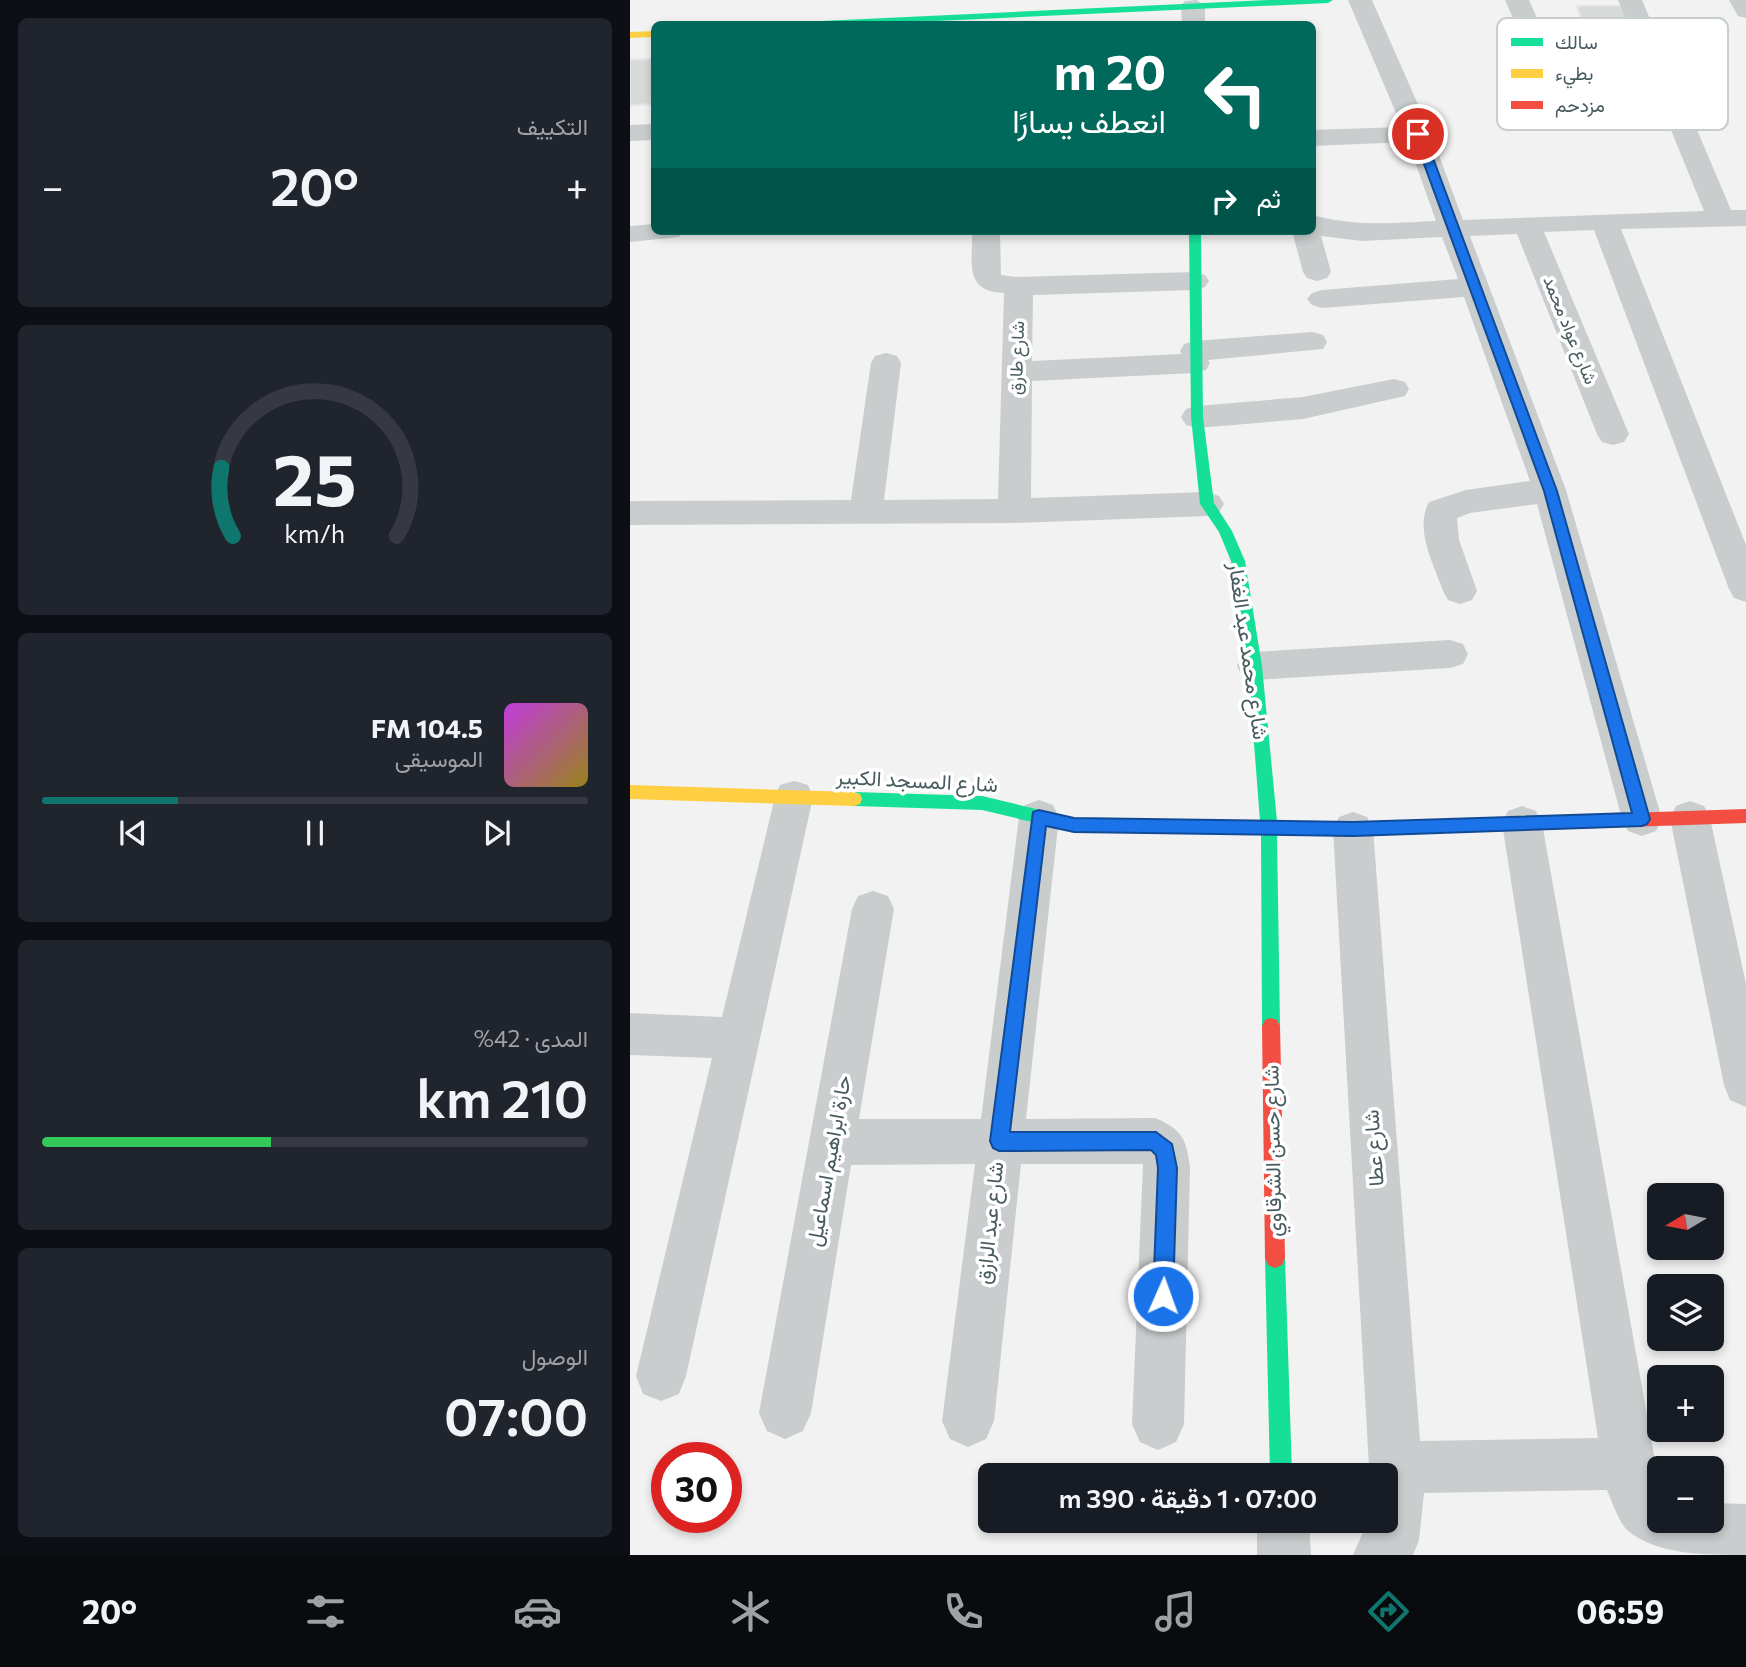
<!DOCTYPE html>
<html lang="ar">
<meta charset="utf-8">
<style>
body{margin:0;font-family:Commissioner,Vazirmatn,sans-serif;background:#20242c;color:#f1f3f6;direction:rtl;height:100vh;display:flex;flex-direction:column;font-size:26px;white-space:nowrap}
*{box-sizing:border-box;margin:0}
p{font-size:23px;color:#9ea1a6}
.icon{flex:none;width:38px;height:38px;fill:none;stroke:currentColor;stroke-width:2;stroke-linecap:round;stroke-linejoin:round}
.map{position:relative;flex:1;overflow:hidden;direction:ltr}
.side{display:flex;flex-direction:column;gap:18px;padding:18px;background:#0d0f14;width:630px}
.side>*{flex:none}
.banner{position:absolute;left:21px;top:21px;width:665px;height:214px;border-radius:10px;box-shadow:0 4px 10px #0003;direction:rtl;background:#00695c;color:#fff;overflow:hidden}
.needle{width:46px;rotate:260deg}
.buttons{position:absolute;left:1017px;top:1183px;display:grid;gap:14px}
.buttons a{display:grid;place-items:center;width:77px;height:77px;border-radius:10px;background:#171b24;box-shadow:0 4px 10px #0003;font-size:35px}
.speed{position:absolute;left:21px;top:1442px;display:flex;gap:14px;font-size:35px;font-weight:700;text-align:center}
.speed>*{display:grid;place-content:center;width:91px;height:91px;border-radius:50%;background:#171b24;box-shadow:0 4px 10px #0003;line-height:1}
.speed .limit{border:10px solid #d22;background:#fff;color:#111}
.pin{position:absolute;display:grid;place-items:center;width:60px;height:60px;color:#fff;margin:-30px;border:4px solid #fff;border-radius:50%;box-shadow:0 2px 7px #0007}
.me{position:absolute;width:77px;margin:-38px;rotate:2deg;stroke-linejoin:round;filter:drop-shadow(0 0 5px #0008)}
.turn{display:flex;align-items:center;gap:24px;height:147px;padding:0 35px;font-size:32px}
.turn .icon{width:91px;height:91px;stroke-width:2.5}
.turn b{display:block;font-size:49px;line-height:60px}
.then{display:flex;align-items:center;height:66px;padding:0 35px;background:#0003;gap:14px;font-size:26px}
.big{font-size:52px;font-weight:600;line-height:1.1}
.side .card{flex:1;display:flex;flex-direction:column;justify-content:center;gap:10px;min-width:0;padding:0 24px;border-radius:10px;background:#20242c}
.side .dial{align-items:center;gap:0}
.dial svg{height:182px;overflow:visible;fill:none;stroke:#363941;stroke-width:7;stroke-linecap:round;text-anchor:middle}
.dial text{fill:#f1f3f6;stroke:none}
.song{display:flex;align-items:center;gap:21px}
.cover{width:84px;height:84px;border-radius:10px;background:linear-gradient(135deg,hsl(290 70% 55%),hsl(50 70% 35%))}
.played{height:7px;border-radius:4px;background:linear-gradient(90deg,#0f766e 25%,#363941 25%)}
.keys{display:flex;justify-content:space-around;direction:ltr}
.heat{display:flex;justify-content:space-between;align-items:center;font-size:38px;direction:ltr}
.charge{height:10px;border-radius:5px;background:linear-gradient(90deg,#34c759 42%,#363941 0)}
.trip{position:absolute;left:348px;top:1463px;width:420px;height:70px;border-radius:10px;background:#171b24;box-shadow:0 4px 10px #0003;font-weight:600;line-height:70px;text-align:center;direction:rtl}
.dock{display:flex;height:112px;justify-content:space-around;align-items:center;background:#090b0e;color:#9ea1a6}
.dock .icon{width:49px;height:49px}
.dock .on{color:#0f766e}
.dock b{font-size:32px;color:#f1f3f6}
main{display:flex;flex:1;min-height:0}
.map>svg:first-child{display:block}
.building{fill:#d8dada;stroke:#e3e4e5;stroke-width:2}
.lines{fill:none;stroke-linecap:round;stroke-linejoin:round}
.street{fill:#c9cdce;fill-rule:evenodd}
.fast{fill:#16e098;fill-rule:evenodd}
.slow{fill:#ffcf43;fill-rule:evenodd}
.jam{fill:#f24e42;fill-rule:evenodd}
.route{fill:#1a73e8;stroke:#114b97;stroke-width:2}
.labels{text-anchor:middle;stroke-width:7;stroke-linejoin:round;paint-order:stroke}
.far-street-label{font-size:18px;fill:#485b5f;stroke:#fff}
.street-label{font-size:21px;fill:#485b5f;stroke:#fff}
.key{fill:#fff;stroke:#c8cecf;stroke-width:2}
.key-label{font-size:19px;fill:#485b5f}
</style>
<main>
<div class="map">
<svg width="1116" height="1555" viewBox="0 0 1116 1555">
<rect width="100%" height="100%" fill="#f2f2f2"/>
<path class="building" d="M947,6H1003L1012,31H955Z
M24,59V104L0,105V60Z"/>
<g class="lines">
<path class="street" d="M567,0L575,6V24H552L551,6L555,1Z
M718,0H742L801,134L833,220L1074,211L988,0H1012L1101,210H1116V226L991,229L1116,545V602L1104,598L1099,589L964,230L914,232L999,434L994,442L983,445L972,442L967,434L887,234L840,236L936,490L1032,819L1026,831L1012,836L998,831L992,819L907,504L840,513L827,518L829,540L847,591L842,600L830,604L818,600L813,591C804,564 784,530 799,502L836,490L900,481L834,297L692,308L682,305L677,299L682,293L692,290L828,279L812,237L732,241L691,236L701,272L697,278L687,281L677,278L673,272L662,231H682V215C729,227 759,223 806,221L778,142L682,146V130L772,127Z
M875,0H899L936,85L933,90L924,92L915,90L912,85Z
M1099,0H1116V18L1108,16Z
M24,124V140L0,141V125Z
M24,224V231H53L49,237L0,242V226Z
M342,231H370L371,275L386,277L565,272L575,275L579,281L575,287L565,290L403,295L402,361L552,354L550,351L554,344L565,341L682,332L693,335L697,342L693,349L578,360L580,363L576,370L565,373L402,381L401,498L577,492L589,496L594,504L589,512L577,516L384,523L0,525V501L221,500L241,363L245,356L256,353L267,356L271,363L254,500L368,499L374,293C333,291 343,263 342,231Z
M764,379L775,382L779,389L775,396L673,419L567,428L556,425L551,417L556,409L567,406L673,397Z
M820,640L833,644L838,654L833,664L820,668L625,680L612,676L607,666L612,656L625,652Z
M164,781L178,785L183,797L56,1376L49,1394L31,1401L13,1394L6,1376L82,1058L0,1055V1013L92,1017L145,797L150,785Z
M409,800L423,805L429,817L396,1119L525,1118C552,1129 557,1140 560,1168L554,1424L546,1442L528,1450L510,1442L502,1424L513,1164H391L364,1421L356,1439L338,1447L320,1439L312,1421L345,1164L221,1165L181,1413L173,1431L155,1439L137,1431L129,1413L222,909L228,896L243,891L258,896L264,909L229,1119H351L389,817L395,805Z
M1060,801L1074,806L1080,818L1116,984V1107L1100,1100L1094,1085L1040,818L1046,806Z
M892,806L906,811L912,823L1029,1483V1521H1082V1503L1116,1504V1555C1076,1555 1026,1555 997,1530C988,1520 982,1502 977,1490L794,1493L789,1540L783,1555H723L738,1521H756V1475H740L739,1467L703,829L709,817L723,812L737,817L743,829L790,1441L968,1438L872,823L878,811Z
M627,1521H679L681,1555H627Z"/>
<path class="fast" d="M638,0H703L698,3L242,24H187L192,21Z
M559,231H571L573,417L584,503L602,531L615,561L632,666L647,821L728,822L734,824L736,829L734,834L728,836L647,835L650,1026L647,1032L641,1034L635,1032L632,1026L631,835L444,832L352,810L224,806L218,804L216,799L218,794L224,792L352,796L444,818L630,821L618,666L601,561L589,532L570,504L561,417Z
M645,1248L652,1251L655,1258L662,1475H640L635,1258L638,1251Z"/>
<path class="slow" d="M24,31V37L0,38V32Z
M0,785L224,792L230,794L232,799L230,804L224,806L0,799Z"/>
<path class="jam" d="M1116,809V823L728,836L722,834L720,829L722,824L728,822Z
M641,1018L647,1020L650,1026L655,1258L652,1265L645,1268L638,1265L635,1258L632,1026L635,1020Z"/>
</g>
<path class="route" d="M784,132L794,134L927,491L1020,819L1017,824L1012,826L723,836L444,832L416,826L380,1132H526L542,1144L547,1168L543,1296L540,1303L533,1306L526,1303L523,1296L528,1168L526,1155L521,1150L369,1151L363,1148L360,1141L403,812L409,810L444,818L723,822L1002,813L914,491L783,134Z"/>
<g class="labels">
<g class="far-street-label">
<text transform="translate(940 330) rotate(68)" y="6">شارع عواد محمد</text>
<text transform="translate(387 358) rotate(-88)" y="6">شارع طارق</text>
</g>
<g class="street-label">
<text transform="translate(618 651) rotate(82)" y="7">شارع محمد عبد الغفار</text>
<text transform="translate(287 781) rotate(3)" y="7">شارع المسجد الكبير</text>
<text transform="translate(744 1148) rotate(-94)" y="7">شارع عطا</text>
<text transform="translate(643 1151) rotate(-91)" y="7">شارع حسن الشرقاوي</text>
<text transform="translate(199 1161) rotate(-80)" y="7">حارة ابراهيم اسماعيل</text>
<text transform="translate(360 1223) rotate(-84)" y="7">شارع عبد الرازق</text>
</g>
</g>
<rect x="867" y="18" width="231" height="112" rx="10" class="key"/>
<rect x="881" y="38" width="32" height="8" fill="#16e098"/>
<rect x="881" y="69" width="32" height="9" fill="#ffcf43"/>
<rect x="881" y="101" width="32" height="8" fill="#f24e42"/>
<g class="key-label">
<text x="925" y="49">سالك</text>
<text x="925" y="80">بطيء</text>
<text x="925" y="112">مزدحم</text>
</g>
</svg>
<div class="buttons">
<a><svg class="needle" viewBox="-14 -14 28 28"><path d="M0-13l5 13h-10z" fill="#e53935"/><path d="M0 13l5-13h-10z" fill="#9ea1a6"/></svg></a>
<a><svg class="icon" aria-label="layers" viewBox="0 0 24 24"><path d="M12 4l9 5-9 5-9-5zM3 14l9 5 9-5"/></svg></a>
<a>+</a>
<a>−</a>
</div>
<div class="speed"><div class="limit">30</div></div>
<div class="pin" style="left:788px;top:134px;background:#d93025"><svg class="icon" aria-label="arrive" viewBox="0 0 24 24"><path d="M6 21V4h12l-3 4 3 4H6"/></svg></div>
<svg class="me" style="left:533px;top:1296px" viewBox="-20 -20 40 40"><circle r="17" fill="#1a73e8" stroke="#fff" stroke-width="3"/><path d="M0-11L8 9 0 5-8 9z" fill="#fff"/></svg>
<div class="trip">07:00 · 1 دقيقة · 390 m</div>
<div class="banner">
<div class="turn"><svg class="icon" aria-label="left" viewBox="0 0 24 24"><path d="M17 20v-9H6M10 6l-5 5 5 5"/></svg><div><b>20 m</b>انعطف يسارًا</div></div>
<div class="then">ثم<svg class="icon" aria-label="right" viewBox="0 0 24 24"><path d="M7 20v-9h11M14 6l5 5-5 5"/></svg></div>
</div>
</div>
<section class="side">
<div class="card"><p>التكييف</p>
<div class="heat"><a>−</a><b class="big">20°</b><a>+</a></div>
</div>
<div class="card dial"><svg viewBox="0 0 100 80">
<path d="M14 69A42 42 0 1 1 86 69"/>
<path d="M14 69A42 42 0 0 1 9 39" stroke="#0f766e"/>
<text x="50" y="56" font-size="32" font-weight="700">25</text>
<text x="50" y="72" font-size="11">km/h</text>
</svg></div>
<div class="card">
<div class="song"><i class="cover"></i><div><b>104.5 FM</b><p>الموسيقى</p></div></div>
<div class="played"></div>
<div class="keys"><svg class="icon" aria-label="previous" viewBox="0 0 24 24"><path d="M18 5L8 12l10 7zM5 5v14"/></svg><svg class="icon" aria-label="pause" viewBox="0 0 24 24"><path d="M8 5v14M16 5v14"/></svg><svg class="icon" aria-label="next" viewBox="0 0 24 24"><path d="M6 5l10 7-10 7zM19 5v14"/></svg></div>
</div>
<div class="card"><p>المدى · 42%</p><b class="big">210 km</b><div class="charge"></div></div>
<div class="card"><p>الوصول</p><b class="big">07:00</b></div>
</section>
</main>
<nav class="dock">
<b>06:59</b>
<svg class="icon on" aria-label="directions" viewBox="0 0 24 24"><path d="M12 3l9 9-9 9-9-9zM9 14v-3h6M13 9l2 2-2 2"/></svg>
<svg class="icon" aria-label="music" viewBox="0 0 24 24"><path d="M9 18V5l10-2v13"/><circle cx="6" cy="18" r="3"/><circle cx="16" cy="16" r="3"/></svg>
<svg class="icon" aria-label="phone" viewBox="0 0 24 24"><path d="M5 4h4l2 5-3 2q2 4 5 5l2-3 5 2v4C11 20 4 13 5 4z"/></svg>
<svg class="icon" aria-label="climate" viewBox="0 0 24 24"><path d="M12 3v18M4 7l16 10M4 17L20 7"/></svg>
<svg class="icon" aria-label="car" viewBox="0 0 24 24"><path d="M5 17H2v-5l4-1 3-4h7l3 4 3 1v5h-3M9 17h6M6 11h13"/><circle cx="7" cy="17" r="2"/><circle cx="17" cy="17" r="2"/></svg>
<svg class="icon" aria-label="filters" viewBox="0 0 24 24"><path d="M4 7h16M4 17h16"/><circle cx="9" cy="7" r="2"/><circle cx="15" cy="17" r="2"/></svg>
<b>20°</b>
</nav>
